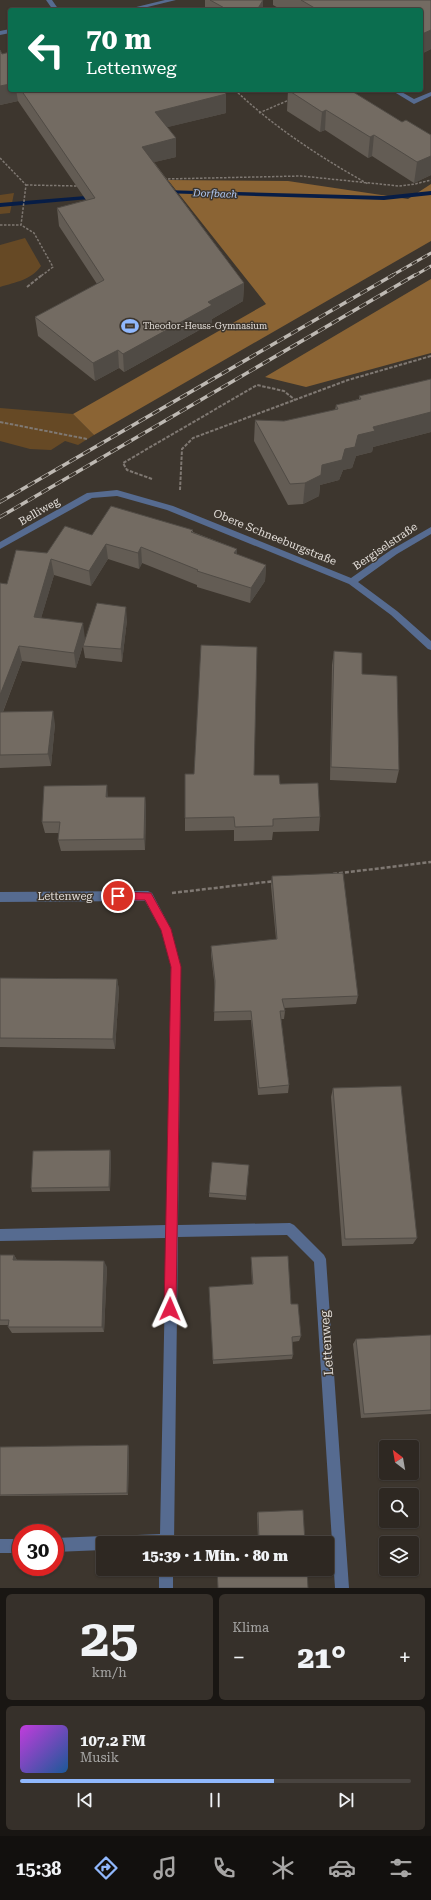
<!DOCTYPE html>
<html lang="de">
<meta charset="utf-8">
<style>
body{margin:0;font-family:"Roboto Serif",serif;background:#36302a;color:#f1f3f6;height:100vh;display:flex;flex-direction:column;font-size:15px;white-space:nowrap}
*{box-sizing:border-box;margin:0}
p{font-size:13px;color:#a7a6a5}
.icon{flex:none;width:22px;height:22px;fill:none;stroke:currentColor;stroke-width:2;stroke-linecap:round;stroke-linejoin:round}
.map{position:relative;height:1588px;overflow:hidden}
.side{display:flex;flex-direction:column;gap:6px;padding:6px;background:#191613;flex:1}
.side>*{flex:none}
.banner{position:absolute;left:8px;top:8px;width:415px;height:84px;border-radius:4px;box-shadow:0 1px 3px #0004,0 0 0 1px #494440;background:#0b6e4f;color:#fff;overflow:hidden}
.needle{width:26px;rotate:329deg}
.tools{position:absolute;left:379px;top:1440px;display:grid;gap:8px}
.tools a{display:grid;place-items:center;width:40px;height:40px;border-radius:4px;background:#2e2822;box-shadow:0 1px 3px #0004,0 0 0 1px #494440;font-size:20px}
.speed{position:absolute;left:12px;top:1524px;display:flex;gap:8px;font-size:20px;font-weight:700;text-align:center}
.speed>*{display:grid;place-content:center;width:52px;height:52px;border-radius:50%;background:#2e2822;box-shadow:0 1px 3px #0004,0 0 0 1px #494440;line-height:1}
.speed .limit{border:6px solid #d22;background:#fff;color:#111}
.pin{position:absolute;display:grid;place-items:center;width:34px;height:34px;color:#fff;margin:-17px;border:2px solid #fff;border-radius:50%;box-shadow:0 1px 4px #0007}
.me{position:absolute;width:44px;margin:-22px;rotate:1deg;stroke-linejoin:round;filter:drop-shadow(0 0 3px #0008)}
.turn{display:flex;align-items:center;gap:14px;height:84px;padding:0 12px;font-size:18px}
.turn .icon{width:52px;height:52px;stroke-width:2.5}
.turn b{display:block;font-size:28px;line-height:34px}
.big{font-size:30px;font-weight:800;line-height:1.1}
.side .card{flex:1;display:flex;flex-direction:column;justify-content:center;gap:6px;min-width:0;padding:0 14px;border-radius:6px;background:#36302a}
.side .dial{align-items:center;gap:0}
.dial b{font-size:52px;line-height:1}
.song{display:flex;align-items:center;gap:12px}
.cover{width:48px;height:48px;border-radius:6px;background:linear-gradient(135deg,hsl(290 70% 55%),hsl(210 70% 35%))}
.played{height:4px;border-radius:2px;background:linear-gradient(90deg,#90b8fd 65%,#494440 65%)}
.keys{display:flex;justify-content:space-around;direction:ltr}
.heat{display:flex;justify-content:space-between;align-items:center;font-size:22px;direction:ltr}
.side .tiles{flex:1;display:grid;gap:6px;grid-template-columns:1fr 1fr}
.card:last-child{grid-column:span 2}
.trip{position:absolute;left:96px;top:1536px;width:238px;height:40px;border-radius:4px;background:#2e2822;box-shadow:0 1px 3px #0004,0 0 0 1px #494440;font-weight:800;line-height:40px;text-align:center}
.tab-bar{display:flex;height:64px;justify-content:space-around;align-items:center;background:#12100e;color:#a7a6a5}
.tab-bar .icon{width:28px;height:28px}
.tab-bar .active{color:#90b8fd}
.tab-bar b{font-size:18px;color:#f1f3f6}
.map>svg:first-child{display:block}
.green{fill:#664925}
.forest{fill:#8b6434}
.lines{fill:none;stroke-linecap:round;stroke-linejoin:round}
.stream{fill:#071d46;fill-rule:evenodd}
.path-far2{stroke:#7f7872;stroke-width:1.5;stroke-dasharray:2.5 1.5;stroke-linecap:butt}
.path-far1{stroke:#7f7872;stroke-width:2;stroke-dasharray:3.5 1.5;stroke-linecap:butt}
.path{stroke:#7f7872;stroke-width:2.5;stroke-dasharray:4 2;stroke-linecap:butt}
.minor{fill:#566b90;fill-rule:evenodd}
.rail-far1-casing{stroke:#beb9b3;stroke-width:3}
.rail-casing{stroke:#beb9b3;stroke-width:3.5}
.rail-far1{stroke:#3d362e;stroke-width:2;stroke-dasharray:6;stroke-linecap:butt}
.rail{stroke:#3d362e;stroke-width:2.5;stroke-dasharray:8;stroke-linecap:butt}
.wall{fill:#635c54}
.shaded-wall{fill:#504b45}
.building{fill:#736b62;stroke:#504b45}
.route{fill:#e11d48;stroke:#92132f}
.labels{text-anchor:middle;stroke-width:3;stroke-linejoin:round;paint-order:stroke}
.far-poi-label{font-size:9px;fill:#e2ddd8;stroke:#3d362e;text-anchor:start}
.far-water-label{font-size:10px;font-style:italic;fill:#b1caf6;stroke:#3d362e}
.street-label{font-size:11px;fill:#e2ddd8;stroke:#3d362e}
.near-street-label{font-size:13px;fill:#e2ddd8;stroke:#3d362e}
</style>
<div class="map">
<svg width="431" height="1588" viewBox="0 0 431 1588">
<rect width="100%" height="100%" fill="#3d362e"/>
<path class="green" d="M14,193L10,213L0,214V195Z
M25,238L41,266C31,280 16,282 0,287V245Z
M0,408L73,414L94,435L78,445L65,441L51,450L30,449L0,441Z"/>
<path class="forest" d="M168,180L288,181L408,199L431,184V241L94,435L73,414L266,304Z
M431,279V353L306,387L265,377Z"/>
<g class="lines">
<path class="stream" d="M163,190L384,196L431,191V195L384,200L161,193V191Z
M98,195L101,197L100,198L0,207V203Z"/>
<path class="path-far2" d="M235,90C275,128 320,157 368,184
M259,113L289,100
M0,158L26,185L21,225L34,233L53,267L41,276
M164,179L301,176L399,186L415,184L431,180
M26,185L79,186
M0,225H21"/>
<path class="path-far1" d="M27,287L42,275
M0,422L87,439
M152,479L127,470L123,463L257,385L284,391L295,400
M180,490L182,449L193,438L348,380L431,356"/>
<path class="path" d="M333,874L431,862
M172,893L275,881"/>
<path class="minor" d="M46,0H52L59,10H53Z
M165,0H176L135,10H124Z
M10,29V33L0,35V31Z
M391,90H398L414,99L431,92V96L414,104Z
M117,490L173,506L351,578L391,550L431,527V534L397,554L358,582L397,611L431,641V650L428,649L391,615L349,584L167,510L117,496L92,498L0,549V542L87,493Z
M148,891L152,893L171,929L181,967L178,1225L290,1223L294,1225L324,1255L326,1259L349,1588H335L314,1262L287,1235L178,1237L174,1543H103V1550L55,1552V1538L103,1536L108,1539L114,1536L160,1534L166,1238L0,1241V1229L166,1225L171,967L161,930L145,901L0,902V892Z
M0,1539H21V1553H0Z
M159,1569H173V1588H159Z"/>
<g class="rail-far1-casing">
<path id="rail-far1" d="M391,276L431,253
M414,276L431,266"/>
</g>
<g class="rail-casing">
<path id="rail" d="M0,502L393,275
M0,517L415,275"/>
</g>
<use href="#rail-far1" class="rail-far1"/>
<use href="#rail" class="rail"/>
</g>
<path class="wall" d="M205,0H263V10H205Z
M273,0H431V49L421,54V10H282L273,5Z
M0,50L10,90H223L226,94V113L167,127L176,138V157L154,162L244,283L243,301L212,319V323L124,372L119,368L95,381L38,336L35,317L97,284L59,226L57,208L86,200L18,101L0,105Z
M288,90L402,122L431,135V175L414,183L372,156L368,158L325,130L320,132L287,111Z
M431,379V432L373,447L372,452L356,456L352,468L343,470L339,480L320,485L319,496L303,504L288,505L254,441L255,420L284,421L335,410L336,405L359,399V396Z
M193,530V532L237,549V555L266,565L265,581L250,603L197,587V585L142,563L139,569L108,559L91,586L54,575L41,618L85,639L76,668L22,661L3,712L55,724L51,766L0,768V583L7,584L47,553L92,535Z
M127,620L122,662L85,658L83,646Z
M334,651L362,674L399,770L396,783L330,780L332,665Z
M254,775L280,784L320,817L319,831L273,832L272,840L234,841V830L185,831V818Z
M108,797H145L146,809L145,850L61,851L58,840L59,833H45L42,822Z
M272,876L358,996L356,1004L284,1008L285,1011L284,1019H281L289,1085L288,1093L258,1095L251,1020L214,1021L215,988L211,955V946L276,939L271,886Z
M0,978L117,979L119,990L115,1049L0,1047Z
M333,1088L417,1238L413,1244L342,1246L331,1097Z
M110,1150L111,1154L110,1191L32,1192L31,1188Z
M249,1165L246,1200L209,1197V1193Z
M0,1255H14L17,1260L107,1267L104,1332L12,1333L8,1327V1325H0Z
M251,1257L291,1304L301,1336L299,1341L292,1342L293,1355L292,1359L213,1364L209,1287L252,1284L251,1263Z
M431,1335V1414L361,1418L353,1344L356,1339Z
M0,1447H129L128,1495L0,1496Z
M258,1512L305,1543L258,1540L257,1513Z"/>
<path class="shaded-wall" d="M263,0V10H257Z
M431,30V49L421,54V43L422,34Z
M10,84V90H16L18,101L0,105V86Z
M226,94V113L156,130L155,112Z
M326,110L325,130L320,132L322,112Z
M374,135L372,156L368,158L370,137Z
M176,138V157L143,165L142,147Z
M431,156V175L414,183L417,162Z
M244,283L243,301L212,319V323L124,372L123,354L208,302Z
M118,350L119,368L95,381L93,363Z
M431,412V432L373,447L372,452L356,456L352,468L343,470L339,480L320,485L319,496L303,504L305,483L322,465L345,449L358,435L373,427Z
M106,544L108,559L91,586L89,571Z
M141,547L142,563L139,569L138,553Z
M237,549V564L234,553Z
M51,559L54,575L37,632L34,617Z
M266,565L265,581L250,603L251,588Z
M126,607L127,620L122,662L121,649Z
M83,623L85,639L76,668L74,653Z
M19,646L22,661L0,719V695Z
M53,711L55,724L51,766L48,754Z
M107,785L108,797V808L106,797Z
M145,797L146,809L145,850L144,839Z
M117,979L119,990L115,1049L113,1039Z
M110,1150L111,1154L110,1191L109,1187Z
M14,1255L18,1262L13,1260Z
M104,1261L107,1267L104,1332L102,1327Z
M128,1445L129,1447L128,1495L127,1493Z"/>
<path class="building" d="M210,0H263L257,10H228Z
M301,0H431V30L422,34L421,33V10H318Z
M0,50L2,54L10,52V84L0,86Z
M21,90H223L226,94L155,112L176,138L142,147L244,283L208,302L212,305L123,354L118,350L93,363L35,317L104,280L57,208L95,198Z
M288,90H350L402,122L406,120L431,135V156L417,162L374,135L370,137L326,110L322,112Z
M431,379V412L373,427L375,431L358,435L355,447L345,449L342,460L322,465L321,475L305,483L290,484L255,420L284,421L338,409L336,405L361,399L359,396Z
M111,506L193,530L191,532L237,549L234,553L266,565L251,588L197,571L198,570L141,547L138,553L106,544L89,571L51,559L34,617L83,623L74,653L19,646L0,695V583L7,584L16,550L47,553L65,526L92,535Z
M97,603L126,607L121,649L83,646Z
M201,645L257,647L254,775H279L280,784L318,783L320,817L273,819V826L235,827L234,817L185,818V774H194Z
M334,651L362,653V674L397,676L399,770L331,767Z
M53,711L48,754L0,755V712Z
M107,785L106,797H145L144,839L58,840L60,822H42L44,786Z
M343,873L358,996L282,999L285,1011H280L289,1085L259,1088L251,1011L214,1012L215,981L211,946L277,939L272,876Z
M0,978L117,979L113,1039L0,1038Z
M401,1086L417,1238L345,1239L333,1088Z
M110,1150L109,1187L31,1188L33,1151Z
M212,1162L249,1165L246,1196L209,1193Z
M0,1255H14L13,1260L104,1261L102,1327H8L9,1320H0Z
M288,1256L291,1304H298L301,1336L292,1337L293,1355L213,1360L209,1287L253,1284L251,1257Z
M431,1335V1410L364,1414L356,1339Z
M128,1445L127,1493L0,1495V1447Z
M303,1510L305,1543H223L259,1540L258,1512Z
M217,1569H307L308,1588H218Z"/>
<path class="route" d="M118,892L151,893L171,929L181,967L176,1309L174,1313L170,1315L166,1313L164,1309L171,967L161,930L145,900H118L114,896Z"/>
<defs>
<g id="stadium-bare" transform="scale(1.38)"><path d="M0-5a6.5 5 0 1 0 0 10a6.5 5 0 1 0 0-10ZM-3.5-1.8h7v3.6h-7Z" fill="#90b8fd" stroke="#3d362e" stroke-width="2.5" paint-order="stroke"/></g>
</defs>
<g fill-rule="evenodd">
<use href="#stadium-bare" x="130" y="326"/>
</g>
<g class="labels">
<g class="far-poi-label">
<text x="143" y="329">Theodor-Heuss-Gymnasium</text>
</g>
<g class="far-water-label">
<text transform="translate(215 193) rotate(2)" y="4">Dorfbach</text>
</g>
<g class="street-label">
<text transform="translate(39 511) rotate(-30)" y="4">Belliweg</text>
<text transform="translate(275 537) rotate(22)" y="4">Obere Schneeburgstraße</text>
<text transform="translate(385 546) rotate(-34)" y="4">Bergiselstraße</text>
<text x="65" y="900">Lettenweg</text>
</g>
<g class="near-street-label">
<text transform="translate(326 1343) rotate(-94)" y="5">Lettenweg</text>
</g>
</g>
</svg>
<div class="tools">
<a><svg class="needle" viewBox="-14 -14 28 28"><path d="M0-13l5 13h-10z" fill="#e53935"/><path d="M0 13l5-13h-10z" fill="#a7a6a5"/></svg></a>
<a><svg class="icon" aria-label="search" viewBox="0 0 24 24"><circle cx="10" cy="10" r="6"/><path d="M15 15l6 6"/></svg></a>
<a><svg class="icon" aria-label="layers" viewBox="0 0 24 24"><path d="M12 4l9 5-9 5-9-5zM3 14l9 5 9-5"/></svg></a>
</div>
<div class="speed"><div class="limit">30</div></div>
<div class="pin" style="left:118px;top:896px;background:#d93025"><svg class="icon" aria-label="arrive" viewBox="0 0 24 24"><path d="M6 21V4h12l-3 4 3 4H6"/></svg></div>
<svg class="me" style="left:170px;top:1309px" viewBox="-20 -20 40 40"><path d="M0-17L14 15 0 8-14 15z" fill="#e11d48" stroke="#fff" stroke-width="4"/></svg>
<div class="trip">15:39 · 1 Min. · 80 m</div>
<div class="banner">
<div class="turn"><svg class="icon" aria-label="left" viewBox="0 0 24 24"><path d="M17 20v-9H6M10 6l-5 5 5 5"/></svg><div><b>70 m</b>Lettenweg</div></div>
</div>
</div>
<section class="side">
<div class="tiles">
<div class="card dial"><b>25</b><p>km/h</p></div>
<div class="card"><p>Klima</p>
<div class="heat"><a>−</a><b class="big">21°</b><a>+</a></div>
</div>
<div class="card">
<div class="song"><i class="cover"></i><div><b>107.2 FM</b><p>Musik</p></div></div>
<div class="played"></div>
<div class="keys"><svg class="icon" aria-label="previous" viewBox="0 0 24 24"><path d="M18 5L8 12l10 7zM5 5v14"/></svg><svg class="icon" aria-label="pause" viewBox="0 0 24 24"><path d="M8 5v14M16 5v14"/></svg><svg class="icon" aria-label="next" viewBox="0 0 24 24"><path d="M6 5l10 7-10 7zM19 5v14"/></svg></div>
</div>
</div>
</section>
<nav class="tab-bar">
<b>15:38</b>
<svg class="icon active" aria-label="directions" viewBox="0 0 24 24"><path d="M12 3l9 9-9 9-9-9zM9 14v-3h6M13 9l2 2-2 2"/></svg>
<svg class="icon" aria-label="music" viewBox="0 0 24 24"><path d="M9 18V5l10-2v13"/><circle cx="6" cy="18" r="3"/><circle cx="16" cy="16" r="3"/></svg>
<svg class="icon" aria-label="phone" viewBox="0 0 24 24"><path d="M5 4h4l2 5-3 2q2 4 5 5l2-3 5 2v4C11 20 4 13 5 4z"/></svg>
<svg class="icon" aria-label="climate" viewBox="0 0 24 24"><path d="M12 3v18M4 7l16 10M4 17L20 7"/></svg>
<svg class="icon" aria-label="car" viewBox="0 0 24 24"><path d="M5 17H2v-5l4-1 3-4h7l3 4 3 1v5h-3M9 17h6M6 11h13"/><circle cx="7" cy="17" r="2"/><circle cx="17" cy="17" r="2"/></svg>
<svg class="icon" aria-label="filters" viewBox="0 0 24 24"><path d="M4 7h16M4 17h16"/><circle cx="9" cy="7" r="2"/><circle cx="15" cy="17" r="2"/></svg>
</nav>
